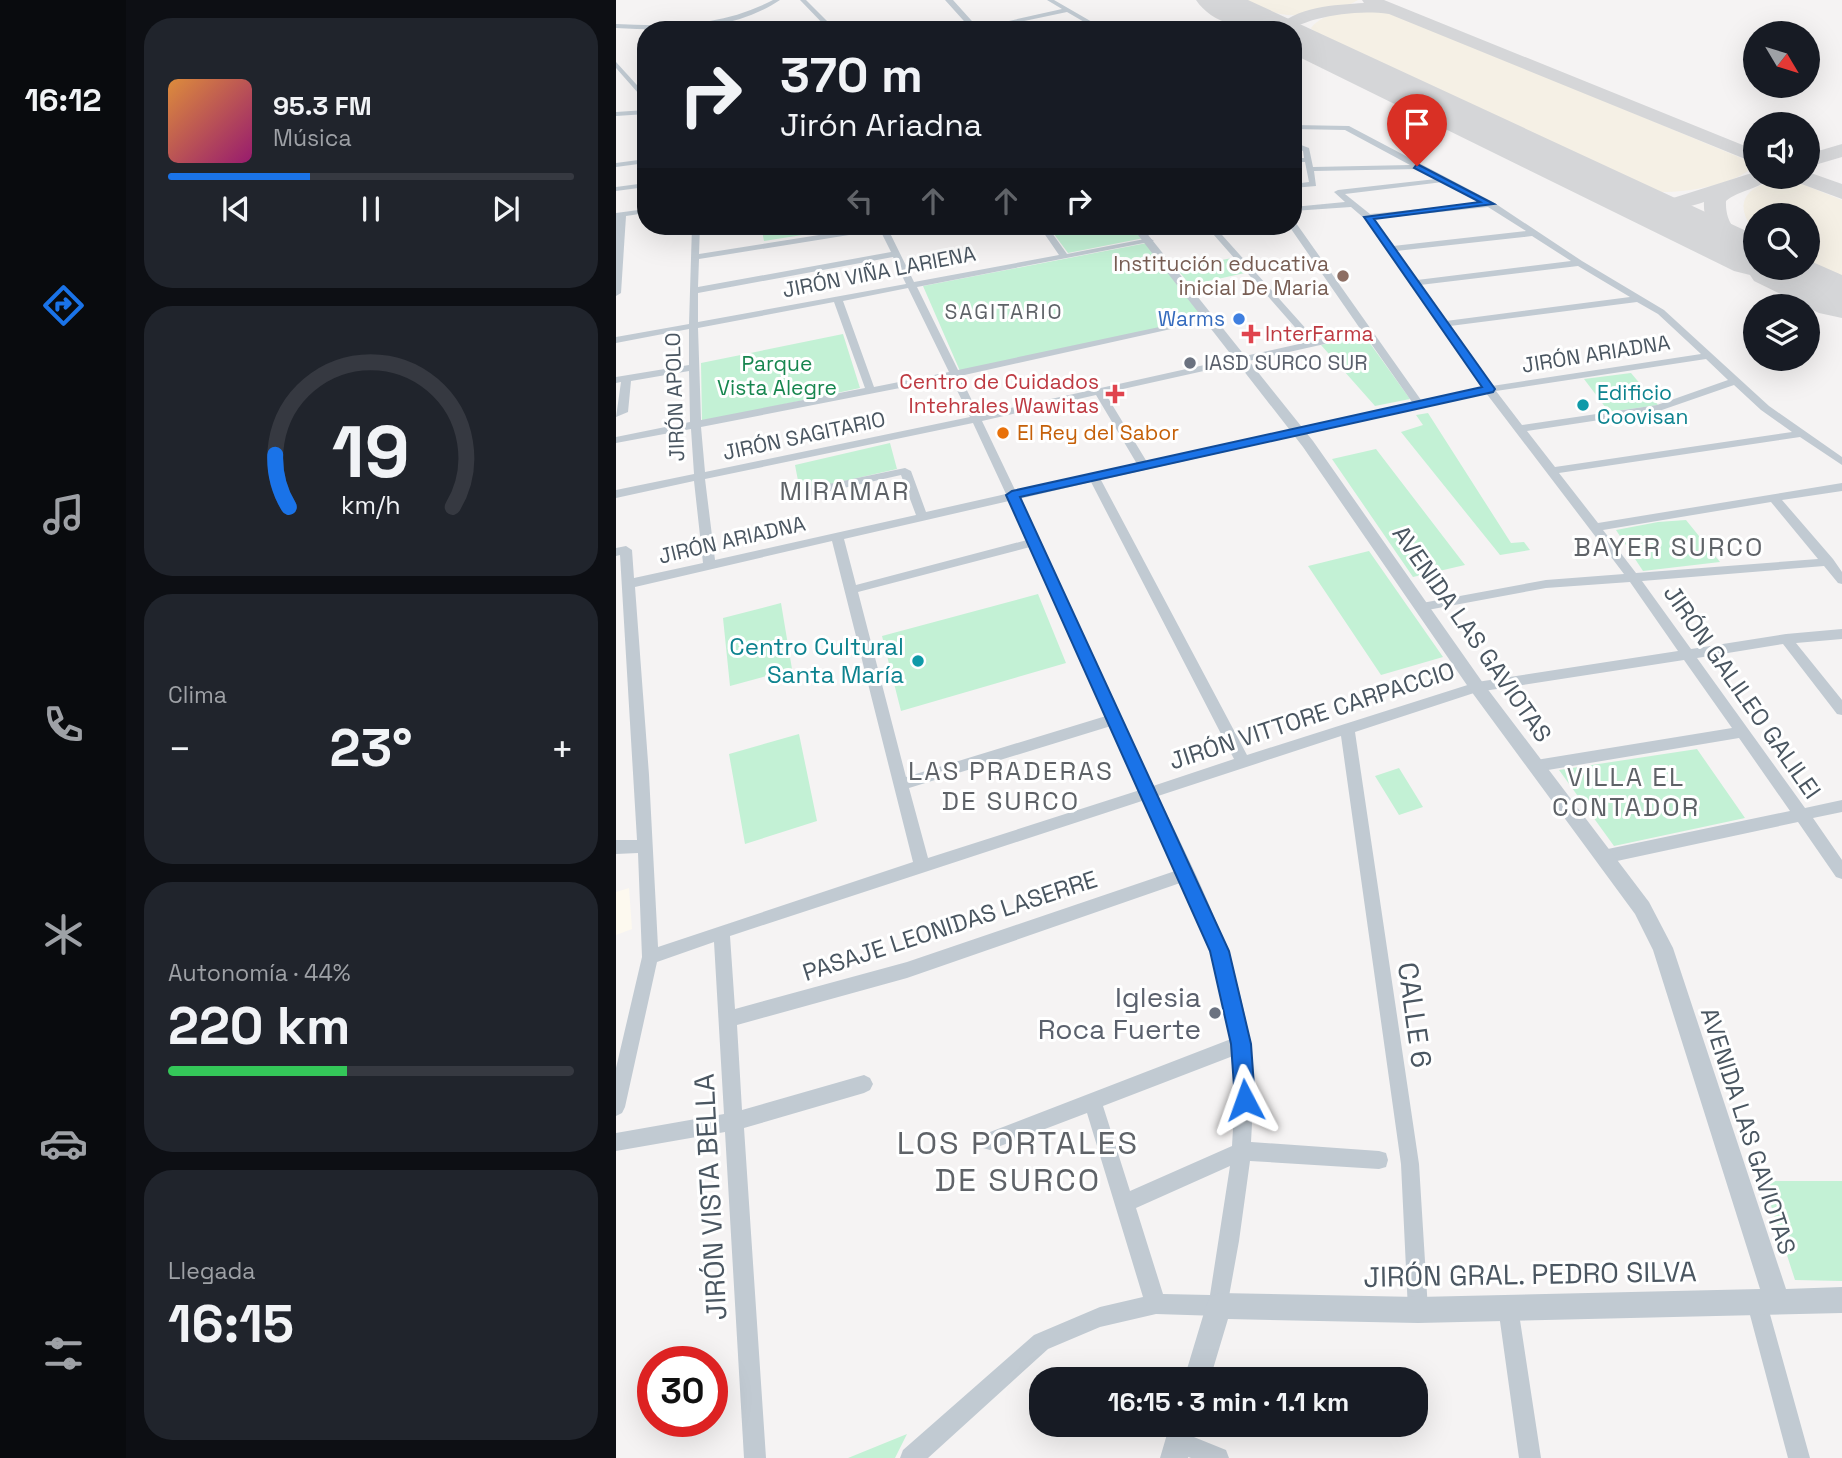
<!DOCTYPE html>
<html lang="es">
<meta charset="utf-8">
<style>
body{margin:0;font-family:"Space Grotesk",sans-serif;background:#20242c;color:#f1f3f6;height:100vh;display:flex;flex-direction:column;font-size:26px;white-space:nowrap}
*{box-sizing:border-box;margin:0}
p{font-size:23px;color:#9ea1a6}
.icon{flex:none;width:38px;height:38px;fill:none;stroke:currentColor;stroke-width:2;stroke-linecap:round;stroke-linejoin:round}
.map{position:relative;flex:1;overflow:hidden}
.side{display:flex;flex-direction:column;gap:18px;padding:18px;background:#0d0f14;width:490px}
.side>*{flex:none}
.guide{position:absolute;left:21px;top:21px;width:665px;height:214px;border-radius:28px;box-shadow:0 7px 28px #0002;background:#171b24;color:#f1f3f6;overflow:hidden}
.needle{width:46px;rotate:128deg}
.buttons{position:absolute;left:1127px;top:21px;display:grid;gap:14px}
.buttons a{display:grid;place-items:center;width:77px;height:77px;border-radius:50%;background:#171b24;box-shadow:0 7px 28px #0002;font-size:35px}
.speed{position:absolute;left:21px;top:1346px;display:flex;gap:14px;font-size:35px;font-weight:700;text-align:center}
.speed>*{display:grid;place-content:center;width:91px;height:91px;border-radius:50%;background:#171b24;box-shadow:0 7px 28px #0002;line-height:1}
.speed .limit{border:10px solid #d22;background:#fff;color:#111}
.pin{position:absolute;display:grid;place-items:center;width:60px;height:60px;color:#fff;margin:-72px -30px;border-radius:50% 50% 50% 0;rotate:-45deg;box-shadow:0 0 7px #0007}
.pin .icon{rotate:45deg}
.me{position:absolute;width:77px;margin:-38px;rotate:356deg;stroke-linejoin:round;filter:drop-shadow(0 0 5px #0008)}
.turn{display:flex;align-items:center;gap:24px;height:147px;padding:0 28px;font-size:32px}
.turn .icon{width:91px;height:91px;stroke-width:2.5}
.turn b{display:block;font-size:49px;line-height:60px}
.lanes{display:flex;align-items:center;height:66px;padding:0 28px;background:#0003;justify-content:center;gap:35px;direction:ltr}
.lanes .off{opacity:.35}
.big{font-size:52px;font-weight:700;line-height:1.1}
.side .widget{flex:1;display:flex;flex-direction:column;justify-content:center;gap:10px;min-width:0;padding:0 24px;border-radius:28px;background:#20242c}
.side .dial{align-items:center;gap:0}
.dial svg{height:182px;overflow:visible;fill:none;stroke:#363941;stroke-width:7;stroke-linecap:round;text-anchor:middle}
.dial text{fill:#f1f3f6;stroke:none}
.song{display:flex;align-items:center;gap:21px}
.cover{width:84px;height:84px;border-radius:10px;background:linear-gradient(135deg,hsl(30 70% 55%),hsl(320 70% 35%))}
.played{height:7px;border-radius:4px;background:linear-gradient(90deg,#1a73e8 35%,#363941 35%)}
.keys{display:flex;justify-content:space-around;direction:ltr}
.heat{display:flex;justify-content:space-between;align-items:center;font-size:38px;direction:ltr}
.charge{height:10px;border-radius:5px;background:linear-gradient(90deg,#34c759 44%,#363941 0)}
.trip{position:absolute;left:413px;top:1367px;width:399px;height:70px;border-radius:28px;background:#171b24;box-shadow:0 7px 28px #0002;font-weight:700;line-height:70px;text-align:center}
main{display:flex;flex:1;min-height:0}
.menu{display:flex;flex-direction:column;width:126px;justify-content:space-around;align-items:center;background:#090b0e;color:#9ea1a6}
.menu .icon{width:49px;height:49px}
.menu .on{color:#1a73e8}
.menu b{font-size:32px;color:#f1f3f6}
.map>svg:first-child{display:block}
.commercial{fill:#fdf9ef}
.green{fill:#c3f1d5}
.sand{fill:#f5f0e5}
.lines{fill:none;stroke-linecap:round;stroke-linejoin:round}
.taxiway{fill:#d5d6d8;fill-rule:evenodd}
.runway{fill:#d5d6d8;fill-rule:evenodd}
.minor{fill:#c1cad2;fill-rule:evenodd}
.tertiary{fill:#c1cad2;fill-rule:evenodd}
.route{fill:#1a73e8;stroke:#114b97;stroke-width:2}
.education-dot{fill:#8d6e63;stroke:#fff;stroke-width:2.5}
.shop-dot{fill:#3f7fe0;stroke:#fff;stroke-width:2.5}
.health-dot{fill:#e0444e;stroke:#fff;stroke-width:2.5}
.worship-dot{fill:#6b7280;stroke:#fff;stroke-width:2.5}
.culture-dot{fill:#0f9aa8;stroke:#fff;stroke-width:2.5}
.food-dot{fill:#e8710a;stroke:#fff;stroke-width:2.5}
.labels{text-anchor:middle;stroke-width:6;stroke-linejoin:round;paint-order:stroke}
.far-education-label{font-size:21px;fill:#785e54;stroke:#fff;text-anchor:end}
.far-street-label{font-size:21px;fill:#4a5661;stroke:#fff}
.far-neighbourhood-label{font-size:21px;letter-spacing:2px;fill:#5f6368;stroke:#fff}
.far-shop-label{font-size:21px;fill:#366cbe;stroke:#fff;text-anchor:end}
.far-health-label{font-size:21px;fill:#be3a42;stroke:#fff;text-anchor:start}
.far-worship-label{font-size:21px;fill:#5b616d;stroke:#fff;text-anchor:start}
.far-park-label{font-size:21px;fill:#17864f;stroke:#fff}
.far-culture-label{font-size:21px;fill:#0d838f;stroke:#fff;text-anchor:start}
.far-food-label{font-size:21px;fill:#c56008;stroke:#fff;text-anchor:start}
.street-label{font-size:24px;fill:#4a5661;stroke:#fff}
.culture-label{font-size:24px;fill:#0d838f;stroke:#fff;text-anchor:end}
.neighbourhood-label{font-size:26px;letter-spacing:2px;fill:#5f6368;stroke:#fff}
.near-worship-label{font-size:28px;fill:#5b616d;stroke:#fff;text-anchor:end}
.near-street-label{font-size:28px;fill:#4a5661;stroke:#fff}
.near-neighbourhood-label{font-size:32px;letter-spacing:2px;fill:#5f6368;stroke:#fff}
</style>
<main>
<nav class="menu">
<b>16:12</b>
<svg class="icon on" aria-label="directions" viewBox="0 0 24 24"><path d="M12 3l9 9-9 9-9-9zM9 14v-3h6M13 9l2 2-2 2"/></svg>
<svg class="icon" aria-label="music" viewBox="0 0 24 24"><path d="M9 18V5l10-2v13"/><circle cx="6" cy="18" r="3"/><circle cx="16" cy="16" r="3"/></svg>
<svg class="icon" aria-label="phone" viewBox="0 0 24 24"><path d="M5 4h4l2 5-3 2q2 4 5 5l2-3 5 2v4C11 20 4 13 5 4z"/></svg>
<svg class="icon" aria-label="climate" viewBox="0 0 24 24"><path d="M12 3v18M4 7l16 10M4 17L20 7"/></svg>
<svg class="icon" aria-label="car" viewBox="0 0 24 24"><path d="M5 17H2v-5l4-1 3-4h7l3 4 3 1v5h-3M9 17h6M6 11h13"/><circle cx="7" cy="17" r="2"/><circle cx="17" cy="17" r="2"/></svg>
<svg class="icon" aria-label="filters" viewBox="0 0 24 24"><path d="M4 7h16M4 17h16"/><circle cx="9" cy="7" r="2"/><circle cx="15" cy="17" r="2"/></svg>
</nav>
<section class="side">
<div class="widget">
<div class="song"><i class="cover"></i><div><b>95.3 FM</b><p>Música</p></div></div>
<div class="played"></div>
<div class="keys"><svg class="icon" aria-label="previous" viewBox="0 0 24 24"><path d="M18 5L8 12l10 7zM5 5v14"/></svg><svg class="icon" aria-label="pause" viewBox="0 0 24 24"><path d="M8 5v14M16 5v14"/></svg><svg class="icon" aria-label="next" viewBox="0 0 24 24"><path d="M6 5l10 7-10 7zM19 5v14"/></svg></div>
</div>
<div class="widget dial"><svg viewBox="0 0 100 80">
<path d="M14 69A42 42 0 1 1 86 69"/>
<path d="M14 69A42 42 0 0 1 8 46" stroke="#1a73e8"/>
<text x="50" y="56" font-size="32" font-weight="700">19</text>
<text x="50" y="72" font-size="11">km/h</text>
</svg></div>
<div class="widget"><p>Clima</p>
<div class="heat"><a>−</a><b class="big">23°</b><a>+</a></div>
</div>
<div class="widget"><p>Autonomía · 44%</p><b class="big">220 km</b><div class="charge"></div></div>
<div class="widget"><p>Llegada</p><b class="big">16:15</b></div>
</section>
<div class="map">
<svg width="1226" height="1458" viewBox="0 0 1226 1458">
<rect width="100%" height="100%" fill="#f5f3f3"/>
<path class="commercial" d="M13,888L16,929L0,935V892Z"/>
<path class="green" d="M145,226H197L199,233L148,241Z
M432,226H515L528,238L452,253Z
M531,243L589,319L344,371L307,286Z
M616,258L629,273L574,285L561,269Z
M227,334L244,388L86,422L85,363Z
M748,335L794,399L759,406L705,345Z
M1015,373L1042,405L993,412L968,379Z
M812,413L895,543L908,542L914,550L884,555L785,432L807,425L800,415Z
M274,443L281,469L184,491L179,465Z
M760,449L849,565L797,577L716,459Z
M1070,520L1104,562L1027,571L1000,530L1042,522Z
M753,551L827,657L765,675L692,566Z
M422,594L450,663L285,711L266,636Z
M165,603L176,669L114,686L107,618Z
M183,734L201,821L129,844L113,754Z
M1081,749L1129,818L998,846L943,770Z
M783,768L807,807L783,815L759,776Z
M1147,1181H1226V1281L1179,1280Z
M291,1434L279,1458H232Z"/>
<path class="sand" d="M625,0H742L733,5C682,16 675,23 625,0Z
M757,10L782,15L1130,160L1134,169C1115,186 1066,193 1042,192L702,36L695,28C706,12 738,10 757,10Z
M1157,182L1186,184L1226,200V280L1192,264V215H1139V231C1118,208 1127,187 1157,182Z"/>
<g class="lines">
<path class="taxiway" d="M746,0H768L1139,150V163L773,14C750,11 724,13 701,19C685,23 676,30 659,30C678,6 720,5 748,3Z
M1226,144V157L1192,167V154Z
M1139,172V177H1155C1144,189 1123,190 1110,201C1109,224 1122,235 1139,247V265C1113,259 1086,230 1088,202C1071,208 1024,220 1012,202L1023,195L1057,198Z
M1192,172L1226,184V199L1180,182L1177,177H1192Z"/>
<path class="runway" d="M580,0H632L1139,235V268H1192V260L1226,275V318L1203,313L1138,281L1134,275L1118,271L677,54V30C644,30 601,31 580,0Z"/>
<path class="minor" d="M157,0H164C117,32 54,31 0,28V24C55,27 107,26 157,0Z
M184,0H190L220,30H213Z
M431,0H438L490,30H482L451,12L365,30L357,29L446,9Z
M0,62L30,95V102L0,68Z
M30,110V114L0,116V112Z
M677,125L733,126L877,202L966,261L1048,310L1153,406L1226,457V465L1184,437L943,473L982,523L1226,483V491L1166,500L1217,559L1226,572V584L1222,583L1208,566L1026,581L1075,649L1170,634L1226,629V639L1180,643L1226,700V715L1221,714L1167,644L1081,658L1189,808L1226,800V812L1197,818L1226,860V879L1220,877L1182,822L987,864L982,862L979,857L982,852L987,850L1174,811L1123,738L920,772L915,770L913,766L915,762L920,760L1116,728L1068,660L861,692L739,732L803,1164L812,1310L809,1317L802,1320L795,1317L792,1310L785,1164L725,736L542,796C581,876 623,957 634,1046C638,1078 637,1110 635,1142L763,1151L770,1153L772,1160L770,1167L763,1169L634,1161L623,1241L610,1313L603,1316L540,1314L484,1327L432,1349L312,1458H284L287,1450L418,1335L484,1307L527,1297L471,1113L374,1150L367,1148L365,1141L367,1134L374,1132L615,1039C606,984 589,932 567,882L291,978L121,1025L126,1110L248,1075L254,1078L257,1084L254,1090L248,1093L128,1128L150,1458H128L109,1132L0,1151V1133L108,1114L98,942L41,962L9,1107L6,1113L0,1116V1068L26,957L22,853L0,854V840H21L4,555L0,556V548L10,546L16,550L18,578L87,563L78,481L0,498V490L78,474L75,429L0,443V437L74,422L73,371L15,381L12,412L0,417L5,382L0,383V377L73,365V329L0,343V337L73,324L76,226H84L83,254L260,226H278L272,229L298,282L443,255L423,226H431L451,254L534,238L538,241L301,287L342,370L595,316L600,319L344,376L363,415L692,342L590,226H598L700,340L745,330L673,226H677V223H680L805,400L867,387L749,219L735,207L677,211V207L729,202L718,192L722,190L820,179L802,169L698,171L700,186L677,188V184L693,182L689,162H677V158H688L687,151L677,147V142L693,148L697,167L794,165L729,130L677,129ZM827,182L865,203L754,214L729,194ZM872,207L910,231L777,246L757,219ZM264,230L275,252L82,287L83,259ZM916,236L955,261L801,280L780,251ZM277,257L290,284L82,322V293ZM962,266L1014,297L830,321L804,285ZM292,288L333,372L258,387L227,301ZM218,302L249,388L85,420L82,328ZM1021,302L1042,314L1085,354L876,386L834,326ZM749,335L796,402L531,462L489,393ZM1090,359L1112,380L1041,405L906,425L880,391ZM335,378L354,417L89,472L85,427ZM1118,385L1145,410L1176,432L939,467L911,431L1043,411ZM870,393L1008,574L930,580L806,603L800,607L802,610L806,611L930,588L1014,582L1062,651L861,682L631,755L485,480ZM480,395L521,464L477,473L400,492L366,421ZM357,423L390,494L310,512L295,471L289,468L179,491L173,495L175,498L179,499L285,475L300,515L99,560L89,479ZM475,482L618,759L537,786L403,499ZM393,501L411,540L240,585L228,539ZM1155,502L1202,559L1020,573L987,530ZM216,541L297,862L42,947L33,775L19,587ZM414,547L490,716L290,777L242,592ZM495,726L524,790L312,858L293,788ZM529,800L562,870L291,962L119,1009L114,936ZM617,1056L618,1111L616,1146L514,1191L487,1106ZM614,1166L594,1295L547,1294L520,1208Z
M30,159V163L0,167V163Z
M30,183V187L0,191V187Z
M30,209V213L10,216L5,293L0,296V213Z
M1140,1290L1147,1293L1150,1300L1194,1458H1172L1130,1300L1133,1293Z
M892,1297L899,1300L902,1307L925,1458H903L882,1307L885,1300Z
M563,1431L610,1450L613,1458H575L555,1450L552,1442L555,1434Z"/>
<path class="tertiary" d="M329,0H337L364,30H356Z
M515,226H525L697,441L867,683L1033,902L1057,948L1170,1289L1226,1287V1313L802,1323L612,1319L594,1379H568L590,1306L594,1297L603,1293L802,1297L1144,1289L1037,950L1019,914L855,691L687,447Z
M554,1424H582L572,1458H544Z"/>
</g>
<path class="route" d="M801,164L878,204L758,219L879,389L877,392L404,497L613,951L635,1044L639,1100L636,1107L629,1110L622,1107L619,1100L615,1044L594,951L390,495L396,491L866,387L748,217L864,202L798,168Z"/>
<circle class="education-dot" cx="727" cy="276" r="7"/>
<circle class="shop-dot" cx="623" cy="319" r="7"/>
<g class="health-dot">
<path d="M631.5 323.5h7v7h7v7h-7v7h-7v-7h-7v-7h7z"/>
<path d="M495.5 383.5h7v7h7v7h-7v7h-7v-7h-7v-7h7z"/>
</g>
<g class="worship-dot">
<circle cx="574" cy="363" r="7"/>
<circle cx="599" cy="1013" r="7"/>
</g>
<g class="culture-dot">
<circle cx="967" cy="405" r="7"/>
<circle cx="302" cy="661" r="7"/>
</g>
<circle class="food-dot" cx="387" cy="433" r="7"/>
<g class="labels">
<g class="far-education-label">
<text x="713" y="271">Institución educativa<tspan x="713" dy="24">inicial De Maria</tspan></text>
</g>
<g class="far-street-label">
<text transform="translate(263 272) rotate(-11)" y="7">JIRÓN VIÑA LARIENA</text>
<text transform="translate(980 354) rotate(-9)" y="7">JIRÓN ARIADNA</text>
<text transform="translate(59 397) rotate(-92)" y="7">JIRÓN APOLO</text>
<text transform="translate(188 436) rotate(-12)" y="7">JIRÓN SAGITARIO</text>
<text transform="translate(116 540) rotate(-13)" y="7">JIRÓN ARIADNA</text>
</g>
<g class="far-neighbourhood-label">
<text x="388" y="319">SAGITARIO</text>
</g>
<g class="far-shop-label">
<text x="609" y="326">Warms</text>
</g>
<g class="far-health-label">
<text x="649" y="341">InterFarma</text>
<text x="483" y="389" text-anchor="end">Centro de Cuidados<tspan x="483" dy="24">Intehrales Wawitas</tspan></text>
</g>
<g class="far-worship-label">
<text x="588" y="370">IASD SURCO SUR</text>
</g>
<g class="far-park-label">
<text x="161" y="371">Parque<tspan x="161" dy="24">Vista Alegre</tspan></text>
</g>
<g class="far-culture-label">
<text x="981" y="400">Edificio<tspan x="981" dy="24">Coovisan</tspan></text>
</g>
<g class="far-food-label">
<text x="401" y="440">El Rey del Sabor</text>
</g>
<g class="street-label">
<text transform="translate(856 634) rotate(55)" y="8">AVENIDA LAS GAVIOTAS</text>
<text transform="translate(1126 692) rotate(55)" y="8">JIRÓN GALILEO GALILEI</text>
<text transform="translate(696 716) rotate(-18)" y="8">JIRÓN VITTORE CARPACCIO</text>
<text transform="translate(334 926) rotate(-18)" y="8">PASAJE LEONIDAS LASERRE</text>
<text transform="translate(1132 1131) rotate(72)" y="8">AVENIDA LAS GAVIOTAS</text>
</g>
<g class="culture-label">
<text x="288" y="655">Centro Cultural<tspan x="288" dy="28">Santa María</tspan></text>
</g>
<g class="neighbourhood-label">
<text x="229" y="500">MIRAMAR</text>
<text x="1053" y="556">BAYER SURCO</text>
<text x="395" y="780">LAS PRADERAS<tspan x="395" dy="30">DE SURCO</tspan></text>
<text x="1010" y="786">VILLA EL<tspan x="1010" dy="30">CONTADOR</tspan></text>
</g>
<g class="near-worship-label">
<text x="585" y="1007">Iglesia<tspan x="585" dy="32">Roca Fuerte</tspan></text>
</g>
<g class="near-street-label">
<text transform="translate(799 1015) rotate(82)" y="10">CALLE 6</text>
<text transform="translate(94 1197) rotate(-93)" y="10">JIRÓN VISTA BELLA</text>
<text transform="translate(914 1274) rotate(-1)" y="10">JIRÓN GRAL. PEDRO SILVA</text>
</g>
<g class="near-neighbourhood-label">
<text x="402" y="1154">LOS PORTALES<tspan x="402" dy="37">DE SURCO</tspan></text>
</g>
</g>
</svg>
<div class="buttons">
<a><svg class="needle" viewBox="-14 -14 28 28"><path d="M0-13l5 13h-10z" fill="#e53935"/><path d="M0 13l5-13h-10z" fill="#9ea1a6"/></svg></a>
<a><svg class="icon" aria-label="sound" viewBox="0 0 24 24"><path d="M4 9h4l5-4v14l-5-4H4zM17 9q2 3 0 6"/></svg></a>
<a><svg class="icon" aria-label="search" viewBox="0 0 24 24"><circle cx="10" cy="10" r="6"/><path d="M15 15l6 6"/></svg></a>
<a><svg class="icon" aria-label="layers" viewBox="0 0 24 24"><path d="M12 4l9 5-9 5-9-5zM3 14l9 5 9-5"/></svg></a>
</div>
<div class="speed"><div class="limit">30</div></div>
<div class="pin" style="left:801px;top:166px;background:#d93025"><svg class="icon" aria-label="arrive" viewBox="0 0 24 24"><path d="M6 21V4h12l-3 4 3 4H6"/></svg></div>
<svg class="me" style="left:629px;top:1100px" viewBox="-20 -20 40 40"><path d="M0-17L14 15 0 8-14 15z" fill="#1a73e8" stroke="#fff" stroke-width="4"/></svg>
<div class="trip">16:15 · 3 min · 1.1 km</div>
<div class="guide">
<div class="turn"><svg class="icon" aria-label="right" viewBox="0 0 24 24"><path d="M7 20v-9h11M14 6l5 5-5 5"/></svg><div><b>370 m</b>Jirón Ariadna</div></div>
<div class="lanes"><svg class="icon off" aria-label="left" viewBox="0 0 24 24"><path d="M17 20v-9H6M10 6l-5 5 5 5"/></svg><svg class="icon off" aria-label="ahead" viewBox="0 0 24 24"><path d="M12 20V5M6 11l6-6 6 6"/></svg><svg class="icon off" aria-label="ahead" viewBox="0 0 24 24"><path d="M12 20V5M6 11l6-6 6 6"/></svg><svg class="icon" aria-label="right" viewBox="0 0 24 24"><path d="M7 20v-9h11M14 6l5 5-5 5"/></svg></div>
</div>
</div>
</main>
